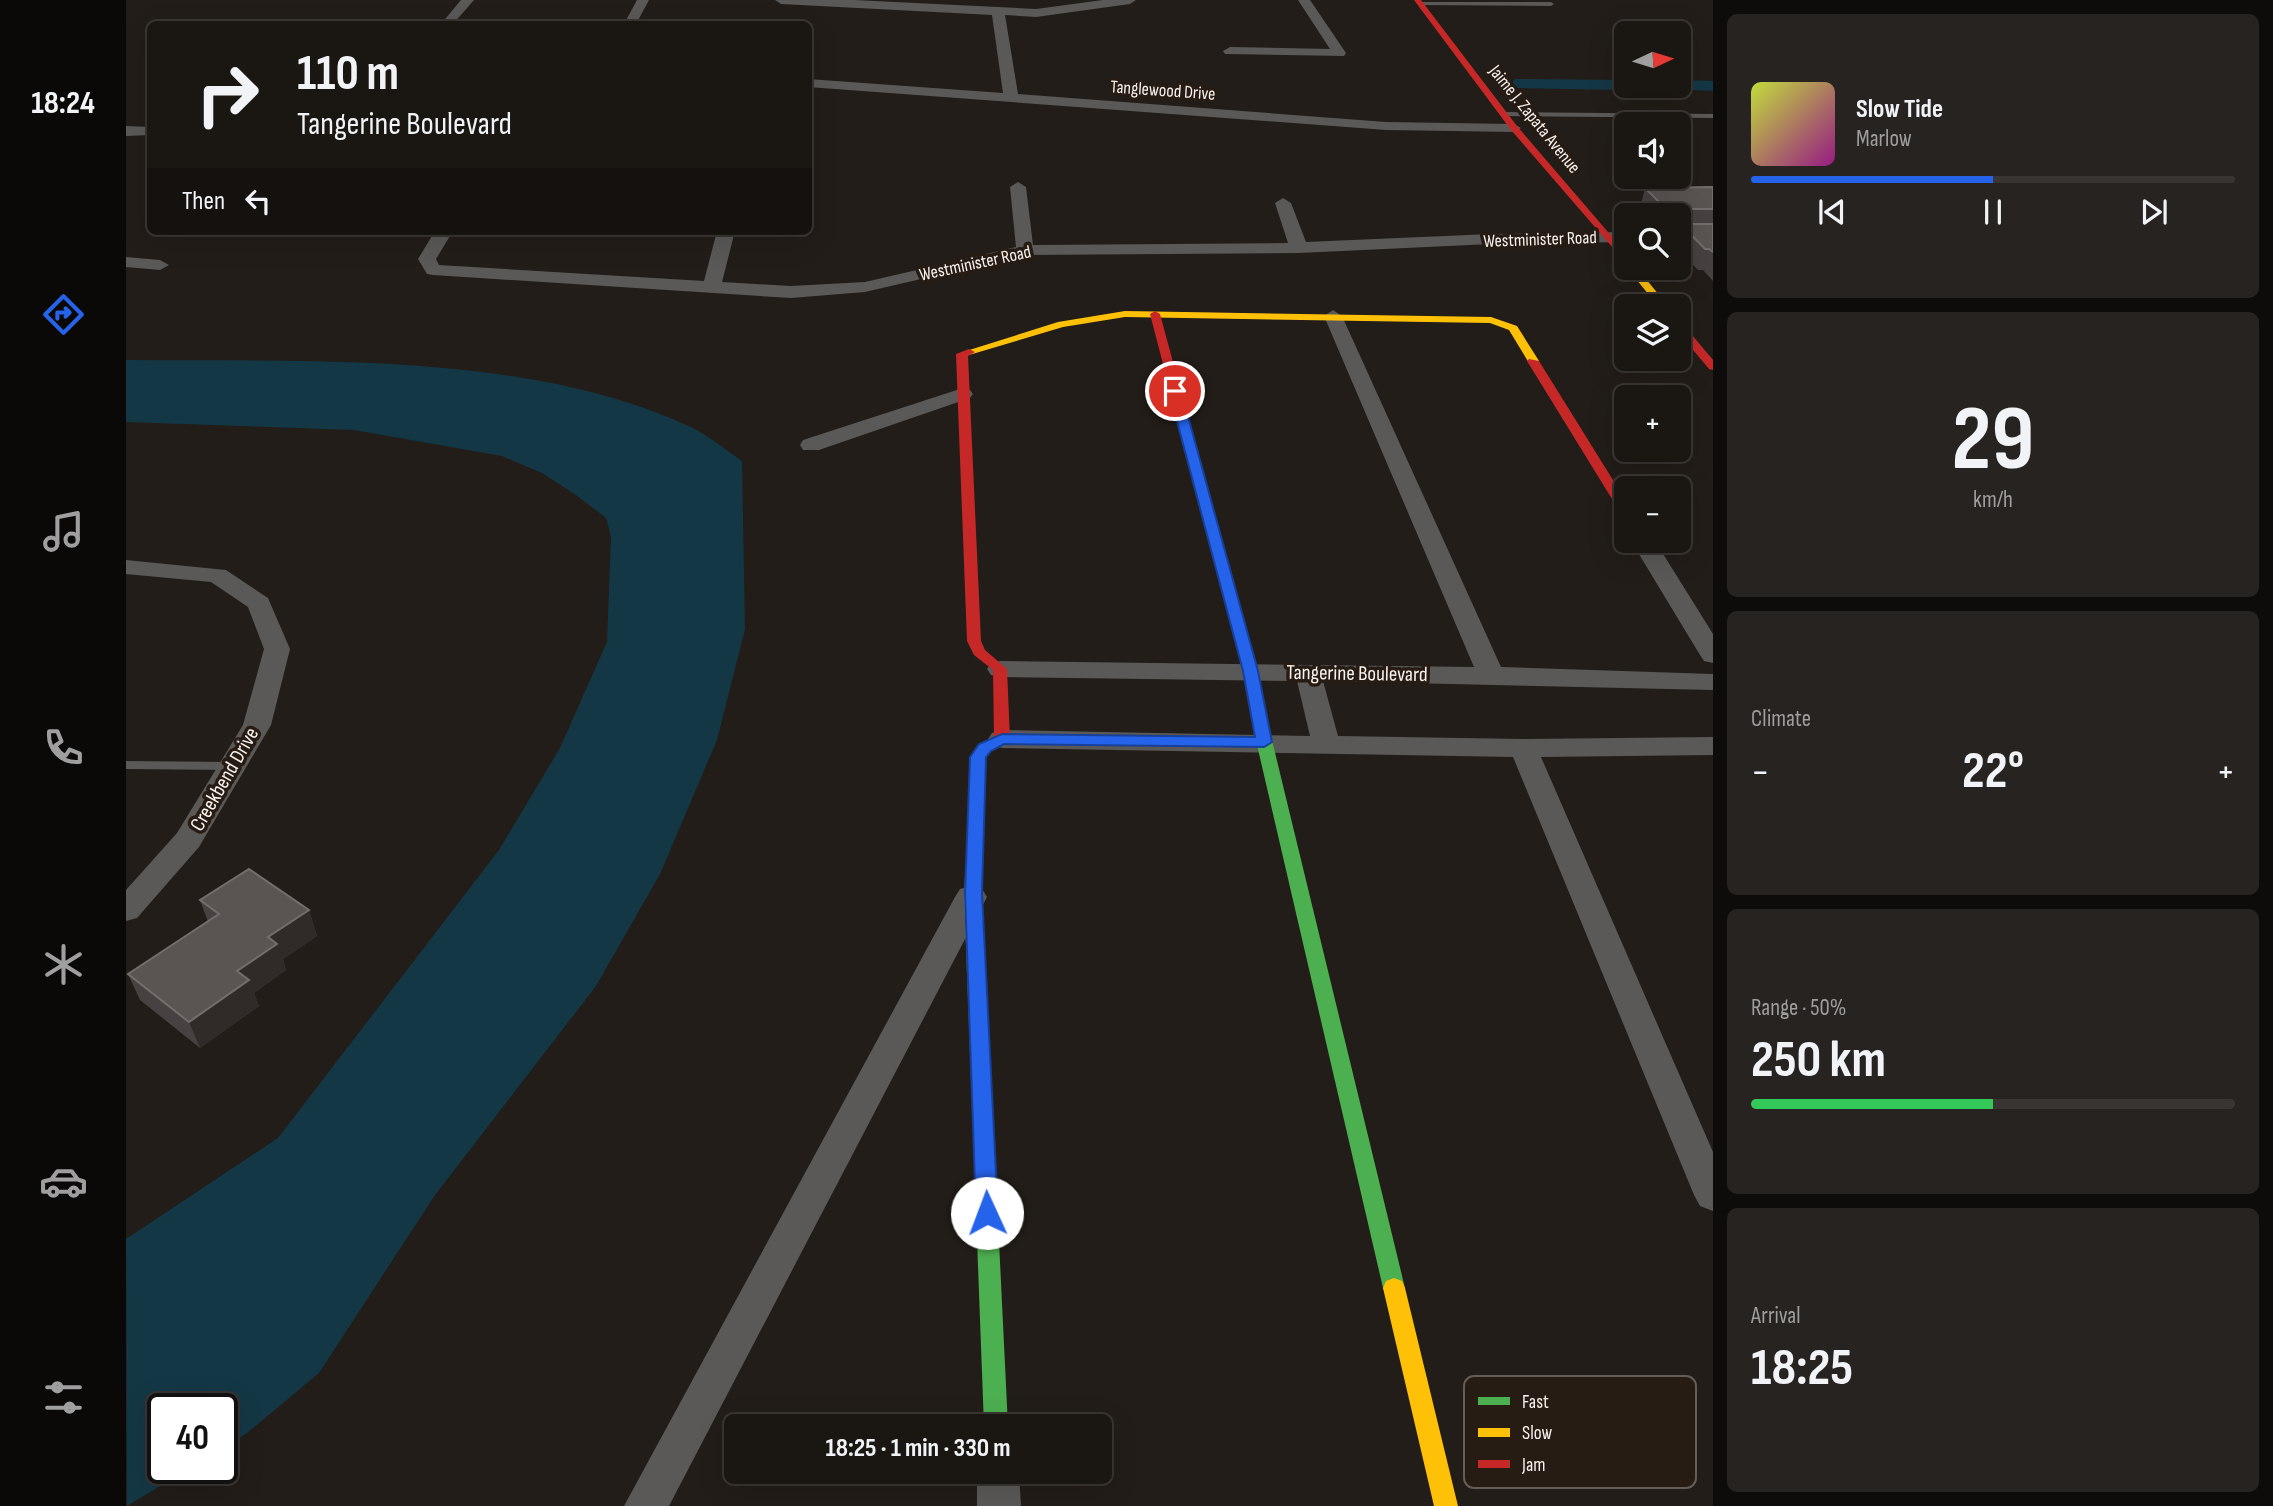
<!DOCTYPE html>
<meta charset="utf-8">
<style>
body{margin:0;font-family:"Sofia Sans Condensed",sans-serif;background:#272320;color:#f1f3f6;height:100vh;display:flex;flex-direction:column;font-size:26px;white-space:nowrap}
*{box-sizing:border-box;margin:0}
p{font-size:23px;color:#9f9f9f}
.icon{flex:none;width:38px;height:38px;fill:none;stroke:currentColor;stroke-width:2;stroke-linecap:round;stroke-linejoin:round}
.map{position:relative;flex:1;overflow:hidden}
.drawer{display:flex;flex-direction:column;gap:14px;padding:14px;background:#0e0c0a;width:560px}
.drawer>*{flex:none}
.banner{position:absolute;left:21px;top:21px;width:665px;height:214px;border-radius:10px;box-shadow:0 7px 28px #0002,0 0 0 2px #383532;background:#1a1612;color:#f1f3f6;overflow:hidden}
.needle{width:46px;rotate:86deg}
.controls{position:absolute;left:1488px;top:21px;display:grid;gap:14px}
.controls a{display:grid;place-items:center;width:77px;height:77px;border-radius:10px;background:#1a1612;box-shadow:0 7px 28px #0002,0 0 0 2px #383532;font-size:35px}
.speed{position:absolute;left:21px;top:1393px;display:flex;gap:14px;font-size:35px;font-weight:700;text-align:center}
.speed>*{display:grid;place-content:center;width:91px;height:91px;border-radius:50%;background:#1a1612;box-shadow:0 7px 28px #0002,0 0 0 2px #383532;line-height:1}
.speed .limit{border:4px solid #111;border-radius:10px;background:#fff;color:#111}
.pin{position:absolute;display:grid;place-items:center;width:60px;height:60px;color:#fff;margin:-30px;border:4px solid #fff;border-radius:50%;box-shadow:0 2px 7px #0007}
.me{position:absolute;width:77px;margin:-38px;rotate:358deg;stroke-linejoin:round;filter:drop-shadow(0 0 5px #0008)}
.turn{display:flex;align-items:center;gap:24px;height:147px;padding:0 35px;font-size:32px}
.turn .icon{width:91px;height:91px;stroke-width:2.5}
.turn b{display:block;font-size:49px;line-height:60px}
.then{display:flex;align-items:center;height:66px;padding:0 35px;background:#0003;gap:14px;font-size:26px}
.big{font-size:52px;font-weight:700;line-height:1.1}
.drawer .widget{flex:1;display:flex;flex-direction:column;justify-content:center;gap:10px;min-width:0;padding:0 24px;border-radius:10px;background:#272320}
.drawer .dial{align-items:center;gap:0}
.dial b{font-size:91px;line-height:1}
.song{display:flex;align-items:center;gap:21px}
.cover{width:84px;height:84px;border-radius:10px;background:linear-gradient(135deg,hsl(70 70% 55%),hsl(310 70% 35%))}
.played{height:7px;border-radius:4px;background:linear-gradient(90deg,#2563eb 50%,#383532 50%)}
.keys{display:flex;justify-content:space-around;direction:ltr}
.heat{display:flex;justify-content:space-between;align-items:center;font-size:38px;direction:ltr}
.charge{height:10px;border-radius:5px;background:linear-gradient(90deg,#34c759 50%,#383532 0)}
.trip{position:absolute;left:598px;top:1414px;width:388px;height:70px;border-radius:10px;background:#1a1612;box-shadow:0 7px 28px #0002,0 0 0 2px #383532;font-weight:700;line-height:70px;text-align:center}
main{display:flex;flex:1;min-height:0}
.tabs{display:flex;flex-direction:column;width:126px;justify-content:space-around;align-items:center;background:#0a0907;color:#9f9f9f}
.tabs .icon{width:49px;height:49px}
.tabs .on{color:#2563eb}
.tabs b{font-size:32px;color:#f1f3f6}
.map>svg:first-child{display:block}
.water{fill:#143746}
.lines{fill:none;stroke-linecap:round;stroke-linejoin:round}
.canal{fill:#143746;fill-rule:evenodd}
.lane{fill:#5a5957;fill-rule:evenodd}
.street{fill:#5a5957;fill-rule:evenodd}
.fast{fill:#4caf50;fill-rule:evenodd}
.slow{fill:#ffc107;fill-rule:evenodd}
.jam{fill:#c62828;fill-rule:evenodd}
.wall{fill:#474241}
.shaded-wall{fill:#302b29}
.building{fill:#5a5553;stroke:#736e6c;stroke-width:2}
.route{fill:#2563eb;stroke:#184099;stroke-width:2}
.labels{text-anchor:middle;stroke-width:7;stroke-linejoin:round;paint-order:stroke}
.far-street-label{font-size:18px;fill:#f9f2ed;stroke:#261c14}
.street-label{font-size:21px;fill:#f9f2ed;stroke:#261c14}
.key{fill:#261c14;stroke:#655c55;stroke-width:2}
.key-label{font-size:19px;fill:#f9f2ed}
</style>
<main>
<nav class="tabs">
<b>18:24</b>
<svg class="icon on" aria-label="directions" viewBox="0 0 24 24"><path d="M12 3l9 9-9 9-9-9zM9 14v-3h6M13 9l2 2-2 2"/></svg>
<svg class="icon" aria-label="music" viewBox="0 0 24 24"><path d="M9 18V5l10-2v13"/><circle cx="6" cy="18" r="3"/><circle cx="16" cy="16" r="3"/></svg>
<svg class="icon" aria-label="phone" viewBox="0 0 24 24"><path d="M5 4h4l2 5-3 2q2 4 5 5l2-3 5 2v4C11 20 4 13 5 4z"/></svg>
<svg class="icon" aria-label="climate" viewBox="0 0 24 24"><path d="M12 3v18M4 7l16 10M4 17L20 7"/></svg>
<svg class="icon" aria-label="car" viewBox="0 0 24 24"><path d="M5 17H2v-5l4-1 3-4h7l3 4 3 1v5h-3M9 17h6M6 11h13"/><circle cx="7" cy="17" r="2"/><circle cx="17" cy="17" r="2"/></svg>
<svg class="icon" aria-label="filters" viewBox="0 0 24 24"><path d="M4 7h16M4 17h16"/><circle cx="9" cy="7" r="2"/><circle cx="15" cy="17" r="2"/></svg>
</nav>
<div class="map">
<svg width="1587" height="1506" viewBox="0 0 1587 1506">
<rect width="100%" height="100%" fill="#221d18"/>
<path class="water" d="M0,360C180,362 402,350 567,428C584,437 600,450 616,461L619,629L591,740L534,874L470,986L309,1195L193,1373L121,1433L96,1449V1409H37V1468H64L1,1506L0,1239L152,1138L373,850L434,748L481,642L485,537L480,518L450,495L416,473L376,456L228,430L0,422Z"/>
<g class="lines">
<path class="canal" d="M1390,79L1500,80V86H1508L1500,90L1384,88L1382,84Z
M1552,80L1587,81V91L1546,89L1544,86H1552Z"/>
<path class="lane" d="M1294,2H1425L1428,4L1425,6L1292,5Z
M1378,112L1587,114V118L1375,116L1374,114Z
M0,761L106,762L113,766L106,770L0,769Z"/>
<path class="street" d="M335,0H348L327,24H315Z
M511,0H523L510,24H498Z
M649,0H728L910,9L977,0H1010L1004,4L910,17L879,15L892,94L1260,122L1388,124L1395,128L1388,132L1260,130L682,87V79L877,93L866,15L655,4Z
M1172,0H1184L1220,53L1218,56L1099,54L1097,51L1104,47L1204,49Z
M0,126L24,127V135L0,136Z
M892,182L900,187L907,245L1162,243L1149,203L1157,198L1165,203L1180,242L1365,234L1500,232V242L1365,244L1173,253L899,255L739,292L665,298L307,275L301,274L292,259L309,231H327L310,259L313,265L578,281L591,231H609L596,282L665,286L739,282L890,247L884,187Z
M0,257L34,260L43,265L34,270L0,267Z
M1207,310L1216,316L1375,667L1587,674V690L1197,681L1212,736L1397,739L1587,737V755L1415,757L1587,1152V1211L1574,1206L1568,1195L1387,757L876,748L866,745L862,739L866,733L876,730L1184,736L1171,681L874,677L865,675L861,669L865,663L874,661L1348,667L1198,316Z
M837,388L844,390L847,394L844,398L693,450H677L674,445L677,440Z
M1505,541H1529L1587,634V663L1578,661L1574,655Z
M0,560L100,570L142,598L164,649L145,725L73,847L11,918L0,921V890L51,833L117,725L138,649L122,607L85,582L0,574Z
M845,886L856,889L861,897L543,1506H498L829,897L834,889Z
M851,1472H893L895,1506H851Z"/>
<path class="fast" d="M1136,727L1144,732L1279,1288L1276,1295L1268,1298L1260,1295L1257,1288L1128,732Z
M850,817L858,822L856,893L882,1426H858L838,893L842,822Z"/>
<path class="slow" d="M1501,268H1511L1542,306H1532Z
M999,311L1365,317L1391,326L1413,361L1403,363L1383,330L1364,323L999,317L937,327L843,355L837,352L932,322Z
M1268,1278L1276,1281L1279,1288L1332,1506H1308L1257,1288L1260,1281Z"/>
<path class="jam" d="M1288,0H1295L1391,126L1500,253V263L1385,130Z
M1029,311L1034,314L1131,672L1144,732L1141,735H1131L1128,732L1117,672L1024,314Z
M1552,322L1556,323L1587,360V370L1583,369L1552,332Z
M843,349L849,352L842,356L855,641L859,650L881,669L884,739L865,750L860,757L858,822L850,827L842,822L844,757L853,744L868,737L867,670L848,655L841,641L830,354Z
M1403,359L1413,361L1500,501V516L1494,512L1401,361Z"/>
</g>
<path class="wall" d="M1587,187V281L1577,270H1572L1552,249V215H1520L1514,208L1519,188Z
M74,900L183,910L191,936L157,959L160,970L128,993L133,1006L74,1048L14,1000L2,974L82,922Z"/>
<path class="shaded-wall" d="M183,910L191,936L157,959L160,970L128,993L133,1006L74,1048L63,1022L142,937Z"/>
<path class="building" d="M1587,187V209H1558L1556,221L1558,224H1587V252L1583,249H1579L1552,221V215H1546L1519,188Z
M123,869L183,910L142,937L151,944L111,971L123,980L63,1022L2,974L93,914L74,900Z"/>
<path class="route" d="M1049,387L1055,391L1132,671L1146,742L1138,747L878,744L865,751L860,757L856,893L872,1213L868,1219L861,1222L853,1219L850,1213L839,893L844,757L853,744L876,734L1129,737L1117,671L1043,391Z"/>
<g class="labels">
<g class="far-street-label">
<text transform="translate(1037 90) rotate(4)" y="6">Tanglewood Drive</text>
<text transform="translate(1409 119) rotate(51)" y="6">Jaime J. Zapata Avenue</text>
<text transform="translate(1414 239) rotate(-2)" y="6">Westminister Road</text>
<text transform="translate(849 263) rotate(-12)" y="6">Westminister Road</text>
</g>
<g class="street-label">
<text transform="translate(1231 673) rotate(1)" y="7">Tangerine Boulevard</text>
<text transform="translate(98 779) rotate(-60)" y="7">Creekbend Drive</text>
</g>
</g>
<rect x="1338" y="1376" width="232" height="112" rx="10" class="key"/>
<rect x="1352" y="1397" width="32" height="8" fill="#4caf50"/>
<rect x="1352" y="1428" width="32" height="9" fill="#ffc107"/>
<rect x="1352" y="1460" width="32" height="8" fill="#c62828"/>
<g class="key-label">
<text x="1396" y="1408">Fast</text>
<text x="1396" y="1439">Slow</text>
<text x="1396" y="1471">Jam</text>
</g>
</svg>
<div class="controls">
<a><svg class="needle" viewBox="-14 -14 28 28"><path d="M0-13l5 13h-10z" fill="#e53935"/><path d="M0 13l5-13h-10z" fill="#9f9f9f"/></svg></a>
<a><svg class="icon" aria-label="sound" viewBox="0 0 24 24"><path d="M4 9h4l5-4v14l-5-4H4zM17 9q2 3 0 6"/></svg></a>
<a><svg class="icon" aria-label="search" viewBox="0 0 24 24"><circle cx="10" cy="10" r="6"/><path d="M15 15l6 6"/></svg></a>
<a><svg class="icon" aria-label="layers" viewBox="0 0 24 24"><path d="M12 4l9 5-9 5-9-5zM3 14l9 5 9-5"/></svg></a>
<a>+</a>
<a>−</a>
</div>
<div class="speed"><div class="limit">40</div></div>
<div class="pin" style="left:1049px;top:391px;background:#d93025"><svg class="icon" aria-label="arrive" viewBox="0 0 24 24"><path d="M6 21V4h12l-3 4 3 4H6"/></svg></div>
<svg class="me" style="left:861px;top:1213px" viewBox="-20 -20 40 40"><circle r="19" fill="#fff"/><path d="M0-13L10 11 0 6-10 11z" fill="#2563eb"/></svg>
<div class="trip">18:25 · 1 min · 330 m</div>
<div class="banner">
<div class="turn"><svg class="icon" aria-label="right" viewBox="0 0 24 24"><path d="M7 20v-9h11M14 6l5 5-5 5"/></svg><div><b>110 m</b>Tangerine Boulevard</div></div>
<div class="then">Then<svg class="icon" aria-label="left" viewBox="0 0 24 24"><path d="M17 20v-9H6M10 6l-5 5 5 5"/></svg></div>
</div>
</div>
<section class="drawer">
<div class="widget">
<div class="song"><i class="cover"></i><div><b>Slow Tide</b><p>Marlow</p></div></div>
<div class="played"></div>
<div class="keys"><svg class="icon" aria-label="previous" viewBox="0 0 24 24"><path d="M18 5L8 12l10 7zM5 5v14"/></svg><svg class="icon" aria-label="pause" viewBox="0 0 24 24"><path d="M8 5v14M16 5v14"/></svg><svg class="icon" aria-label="next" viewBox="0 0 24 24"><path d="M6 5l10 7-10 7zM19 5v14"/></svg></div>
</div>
<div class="widget dial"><b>29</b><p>km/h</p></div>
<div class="widget"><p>Climate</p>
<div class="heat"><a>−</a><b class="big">22°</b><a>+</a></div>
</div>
<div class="widget"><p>Range · 50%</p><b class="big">250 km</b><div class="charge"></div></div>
<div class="widget"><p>Arrival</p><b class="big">18:25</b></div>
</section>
</main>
